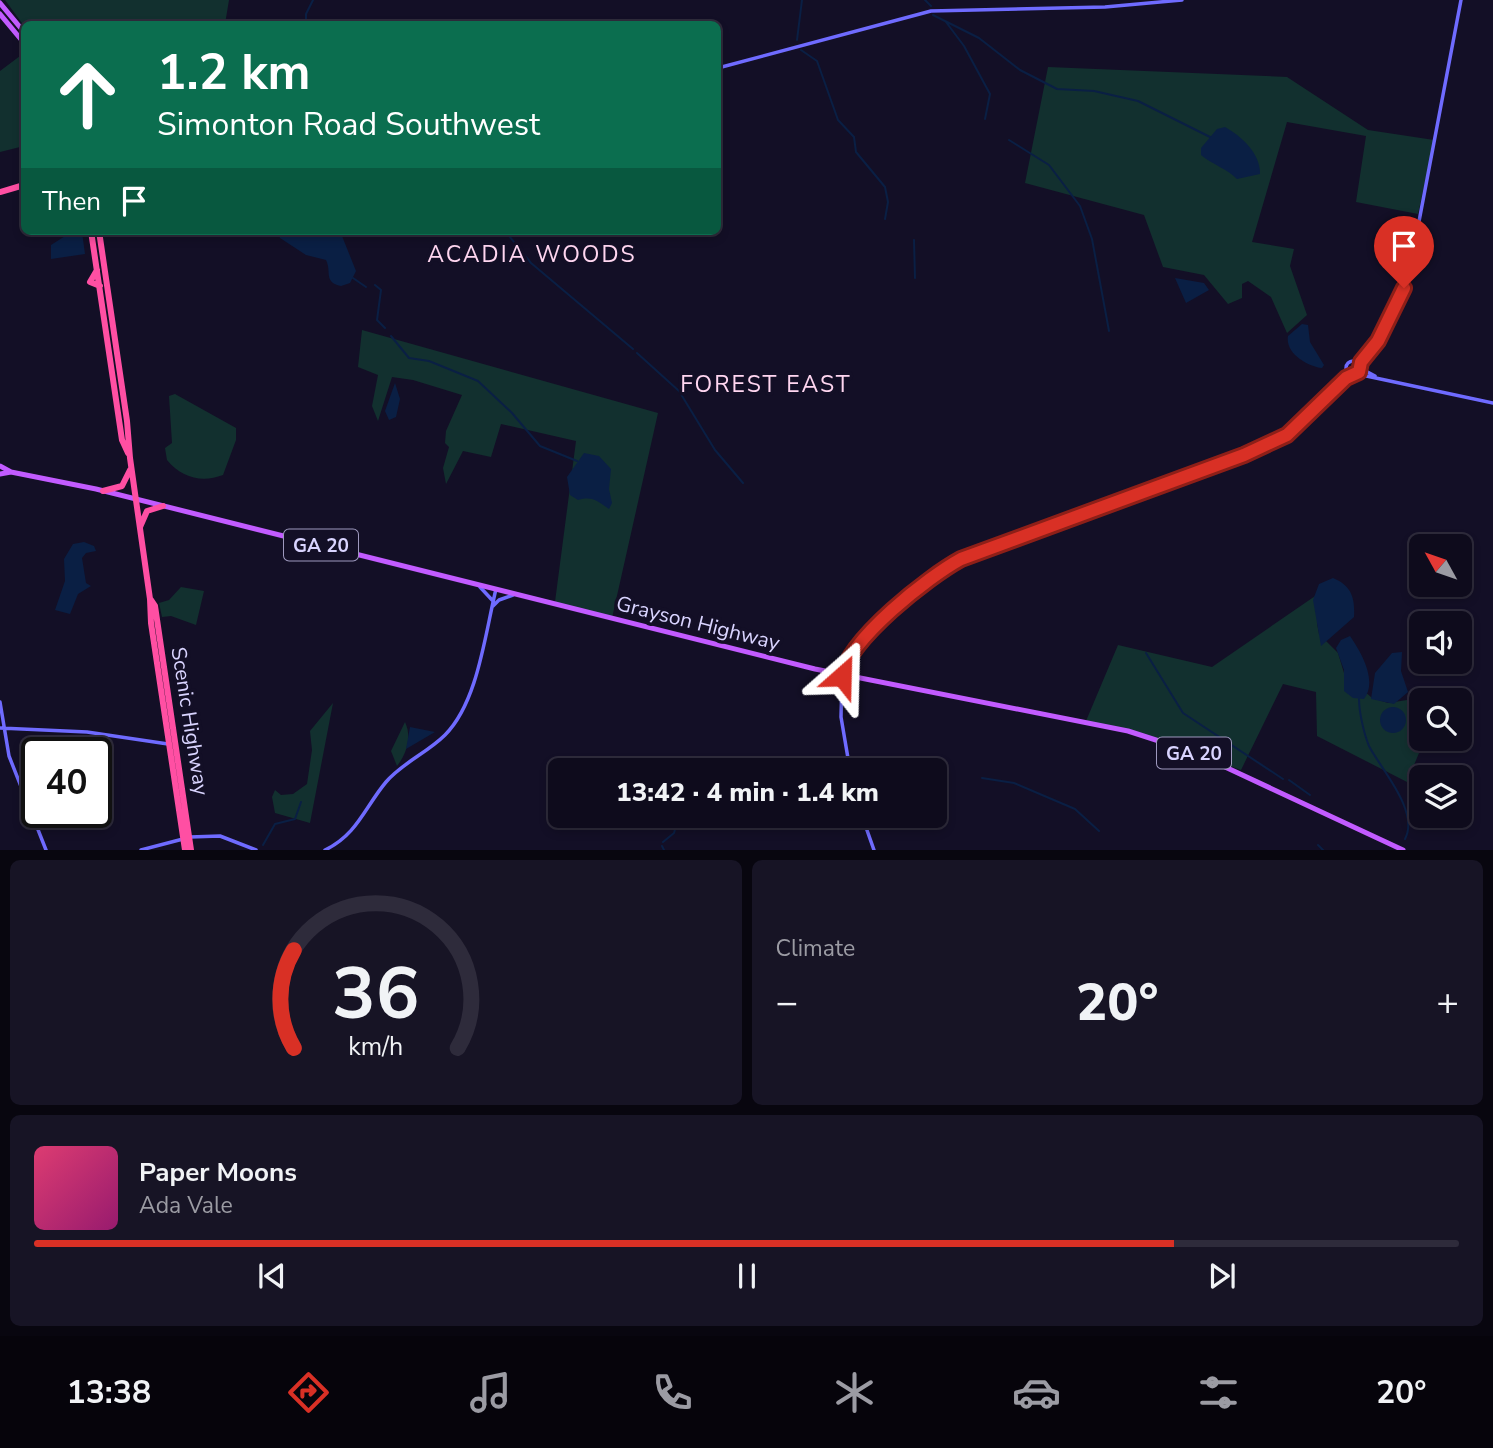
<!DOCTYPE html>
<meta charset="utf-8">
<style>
body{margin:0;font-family:"Nunito Sans",sans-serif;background:#171425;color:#f1f3f6;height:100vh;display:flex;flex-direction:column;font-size:26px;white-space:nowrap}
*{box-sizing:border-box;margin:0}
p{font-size:23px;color:#9b9ba3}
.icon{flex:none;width:38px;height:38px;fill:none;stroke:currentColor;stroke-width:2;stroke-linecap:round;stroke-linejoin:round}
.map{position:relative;height:850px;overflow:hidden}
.side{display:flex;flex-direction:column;gap:10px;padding:10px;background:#08060f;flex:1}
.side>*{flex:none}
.banner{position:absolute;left:21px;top:21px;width:700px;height:214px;border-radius:10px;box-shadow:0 4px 10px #0003,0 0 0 2px #2e2b3b;background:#0b6e4f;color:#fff;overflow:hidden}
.needle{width:46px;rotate:310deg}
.tools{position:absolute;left:1409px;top:534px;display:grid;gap:14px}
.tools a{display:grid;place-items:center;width:63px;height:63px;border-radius:10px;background:#0e0b1c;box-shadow:0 4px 10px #0003,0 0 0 2px #2e2b3b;font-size:35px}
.speed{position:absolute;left:21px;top:737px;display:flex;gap:14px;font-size:35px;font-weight:700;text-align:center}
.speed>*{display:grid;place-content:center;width:91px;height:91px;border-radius:50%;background:#0e0b1c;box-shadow:0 4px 10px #0003,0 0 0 2px #2e2b3b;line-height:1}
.speed .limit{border:4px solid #111;border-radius:10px;background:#fff;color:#111}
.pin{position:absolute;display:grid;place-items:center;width:60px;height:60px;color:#fff;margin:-72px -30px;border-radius:50% 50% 50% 0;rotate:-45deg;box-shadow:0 0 7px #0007}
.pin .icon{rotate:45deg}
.me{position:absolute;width:77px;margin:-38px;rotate:25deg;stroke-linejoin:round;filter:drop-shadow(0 0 5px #0008)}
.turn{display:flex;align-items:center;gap:24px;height:147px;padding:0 21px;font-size:32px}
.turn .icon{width:91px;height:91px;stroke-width:2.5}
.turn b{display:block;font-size:49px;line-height:60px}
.then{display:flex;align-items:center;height:66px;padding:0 21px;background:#0003;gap:14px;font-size:26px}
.big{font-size:52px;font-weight:800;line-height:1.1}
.side .widget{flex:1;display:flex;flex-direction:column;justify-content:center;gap:10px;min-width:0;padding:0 24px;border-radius:10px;background:#171425}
.side .dial{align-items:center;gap:0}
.dial svg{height:182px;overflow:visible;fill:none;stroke:#2e2b3b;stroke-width:7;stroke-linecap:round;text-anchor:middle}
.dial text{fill:#f1f3f6;stroke:none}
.song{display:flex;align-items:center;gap:21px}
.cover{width:84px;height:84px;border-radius:10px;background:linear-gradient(135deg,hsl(340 70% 55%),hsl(320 70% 35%))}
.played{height:7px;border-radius:4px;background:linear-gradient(90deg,#d93025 80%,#2e2b3b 80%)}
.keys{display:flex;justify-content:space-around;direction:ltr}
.heat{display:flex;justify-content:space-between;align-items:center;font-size:38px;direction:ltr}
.side .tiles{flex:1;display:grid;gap:10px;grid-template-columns:1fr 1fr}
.widget:last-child{grid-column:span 2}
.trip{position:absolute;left:548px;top:758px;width:399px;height:70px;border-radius:10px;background:#0e0b1c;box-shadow:0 4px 10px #0003,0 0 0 2px #2e2b3b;font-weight:800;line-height:70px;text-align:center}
.tabs{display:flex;height:112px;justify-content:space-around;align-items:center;background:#06040b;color:#9b9ba3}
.tabs .icon{width:49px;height:49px}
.tabs .on{color:#d93025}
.tabs b{font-size:32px;color:#f1f3f6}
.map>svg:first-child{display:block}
.green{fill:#12302f}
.water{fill:#0a1f44}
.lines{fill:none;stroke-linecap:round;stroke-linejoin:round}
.stream{stroke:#0a1f44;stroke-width:2}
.secondary{stroke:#6f6bff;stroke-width:3.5}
.primary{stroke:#c25bff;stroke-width:5}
.highway{stroke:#ff4fa3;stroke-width:6}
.route-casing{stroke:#8d1f18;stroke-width:18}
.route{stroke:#d93025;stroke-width:12}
.labels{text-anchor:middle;stroke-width:7;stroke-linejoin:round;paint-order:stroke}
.shield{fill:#130f26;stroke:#9e99be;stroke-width:2}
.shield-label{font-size:19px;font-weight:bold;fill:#d9d4ff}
.street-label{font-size:21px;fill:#d9d4ff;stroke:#130f26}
.neighbourhood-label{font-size:23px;letter-spacing:2px;fill:#ffd6f0;stroke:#130f26}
</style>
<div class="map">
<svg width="1493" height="850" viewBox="0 0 1493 850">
<rect width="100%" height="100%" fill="#130f26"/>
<path class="green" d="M5,0H229L225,24L24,26Z
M24,53V146L0,152V71Z
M1048,67L1287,77L1368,130L1434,140L1418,214L1356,202L1366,136L1287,122L1252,242L1294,249L1290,266L1307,315L1287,333L1271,297L1248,281L1242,284V298L1228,304L1204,275L1163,267L1144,215L1025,183Z
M362,330L658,413L612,618L555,602L576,441L501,424L491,457L463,451L446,484L443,468L449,447L445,443L446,431L462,395L413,380L392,377L378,421L372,406L378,375L358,367Z
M175,394L236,428V440L223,475C202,483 182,478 167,460L165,448L172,443L169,396Z
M181,587L204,591L196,625L171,616L162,617L159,603L169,600Z
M1321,592L1317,623L1319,634L1338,653L1344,673L1372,698L1388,703L1407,700L1419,753L1407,782L1317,736L1316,692L1283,684L1241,770L1123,728L1086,721L1118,645L1212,667Z
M333,703L310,823L275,813L272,797L275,790L281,795L293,794L307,784L312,750L310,731Z
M405,722C412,737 407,753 397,766L391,751Z
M96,781L105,813L89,816L84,813L51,825L55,812H96Z"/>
<path class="water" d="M1225,127C1243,137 1261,155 1260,174L1237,179C1226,168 1213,165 1201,155V148L1217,129Z
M73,231L82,232L85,254L51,259V245Z
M276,231H340L356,271L350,283L341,286C323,282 332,272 326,260L306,255L280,238Z
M1175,278L1204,283L1209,290L1186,303Z
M1302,324L1308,325L1310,342L1324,365L1322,368C1307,366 1285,353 1288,336Z
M395,383L400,399L396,417L389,420L385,411Z
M584,453L599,456L611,469L609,489L612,503L609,509C597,501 593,496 578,500L570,495L567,477Z
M84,542L94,546L96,551L86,553L82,558L86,583L91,586L78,594L70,614L55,610L65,581L64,559L73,544Z
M1333,578C1352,586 1355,598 1354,617L1321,646L1313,600L1319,584Z
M1350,636C1361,652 1378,681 1364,699L1353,698L1344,691V670L1336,648L1341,640Z
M1402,652L1401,671L1408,692L1394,704L1371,699L1375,673L1392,653Z
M1380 720a13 13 0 1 1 26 0a13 13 0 1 1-26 0Z
M410,727L435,732L406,749Z"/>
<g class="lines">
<path class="stream" d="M925,0L931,6
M933,15L979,38L1020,70L1057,89L1094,91L1138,101L1210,137
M946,22L964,46L990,94L985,119
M306,24V14L313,0
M797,40L802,0
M801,50L817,61L838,120L854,137L856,152L885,187L888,202L885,219
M1009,140L1049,165L1080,206L1092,239L1109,331
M505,231L531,263L633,349
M914,240L915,278
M353,278L366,287
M375,285L381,290L377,320L385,328
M391,336L409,358L429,361L478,381L512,413L540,446L577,461
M637,353L679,391L715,450L743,483
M1146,653L1183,713L1283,779
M1359,699C1359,712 1364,734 1369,746C1380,768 1420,811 1405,839
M982,778L1014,783L1075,809L1099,831
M1289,780L1310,795
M663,842L674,833L676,826
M263,845L275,824L295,819L301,802
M1318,845L1323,850
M662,846L664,850"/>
<path class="secondary" d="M718,68L931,11L1105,7L1182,0
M1356,361L1376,342
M1346 368a7 7 0 1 1 14 0a7 7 0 1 1-14 0Z
M1359,365L1378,341L1410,269L1461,0
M1360,368L1375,376
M1357,374L1493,403
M1326,398L1351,375
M480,587L493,601
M493,606L499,600L513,595
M0,702L9,756L46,850
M0,728L87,732L168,744
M850,770L841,717L842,676L849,656L865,636L929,580L967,556L1270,445L1309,416L1346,370
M862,816L874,850
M190,837L220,836L256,850
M141,850L183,839
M325,850C357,835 365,807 386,782C402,763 427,753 445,735C478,702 485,634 496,589"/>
<path class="primary" d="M0,3L24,32
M0,14L24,43
M0,466L11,472L96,489L815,669L1128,731L1193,752L1403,850
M0,474L11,472"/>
<path class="highway" d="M0,192L24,185
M91,231L122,440L128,453
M99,231L127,421L130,458L150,599L151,623L185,850
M97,270L90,282L100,286
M103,491L122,486L130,470
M140,527L147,511L163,506
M151,600L155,606L191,850"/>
</g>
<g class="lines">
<g class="route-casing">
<path id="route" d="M842,676C849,639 928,577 961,559L1244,455L1287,435L1346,378L1359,372L1361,362L1378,341L1404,288"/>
</g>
<use href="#route" class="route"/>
</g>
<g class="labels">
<g class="shield">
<rect x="284" y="529.5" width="74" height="31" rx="5"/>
<rect x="1157" y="737.5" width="74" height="31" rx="5"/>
</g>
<g class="shield-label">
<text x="321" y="552">GA 20</text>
<text x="1194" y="760">GA 20</text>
</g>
<g class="street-label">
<text transform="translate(698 623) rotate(14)" y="7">Grayson Highway</text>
<text transform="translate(190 721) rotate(81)" y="7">Scenic Highway</text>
</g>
<g class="neighbourhood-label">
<text x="532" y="262">ACADIA WOODS</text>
<text x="766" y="392">FOREST EAST</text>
</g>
</g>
</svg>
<div class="tools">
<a><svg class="needle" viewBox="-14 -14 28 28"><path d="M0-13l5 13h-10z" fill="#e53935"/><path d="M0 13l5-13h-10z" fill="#9b9ba3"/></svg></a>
<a><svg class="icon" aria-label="sound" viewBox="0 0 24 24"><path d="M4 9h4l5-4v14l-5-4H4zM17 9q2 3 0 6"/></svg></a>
<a><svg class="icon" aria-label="search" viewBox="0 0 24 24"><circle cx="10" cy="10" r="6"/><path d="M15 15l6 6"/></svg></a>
<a><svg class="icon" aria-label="layers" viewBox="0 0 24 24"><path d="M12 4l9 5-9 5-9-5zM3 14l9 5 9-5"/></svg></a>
</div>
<div class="speed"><div class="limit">40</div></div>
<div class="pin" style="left:1404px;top:288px;background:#d93025"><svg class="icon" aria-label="arrive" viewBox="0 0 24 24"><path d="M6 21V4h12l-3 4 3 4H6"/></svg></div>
<svg class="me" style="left:842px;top:676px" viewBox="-20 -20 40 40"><path d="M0-17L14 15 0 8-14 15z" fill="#d93025" stroke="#fff" stroke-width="4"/></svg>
<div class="trip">13:42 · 4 min · 1.4 km</div>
<div class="banner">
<div class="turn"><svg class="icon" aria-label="ahead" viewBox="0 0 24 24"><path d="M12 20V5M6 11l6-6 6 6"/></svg><div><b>1.2 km</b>Simonton Road Southwest</div></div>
<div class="then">Then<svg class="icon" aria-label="arrive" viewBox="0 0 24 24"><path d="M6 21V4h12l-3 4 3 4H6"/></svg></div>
</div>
</div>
<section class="side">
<div class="tiles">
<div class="widget dial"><svg viewBox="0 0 100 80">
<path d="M14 69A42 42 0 1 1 86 69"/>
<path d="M14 69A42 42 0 0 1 14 26" stroke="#d93025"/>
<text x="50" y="56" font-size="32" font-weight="700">36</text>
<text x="50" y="72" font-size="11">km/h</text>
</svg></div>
<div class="widget"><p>Climate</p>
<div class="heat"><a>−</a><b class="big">20°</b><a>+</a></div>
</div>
<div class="widget">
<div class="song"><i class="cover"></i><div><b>Paper Moons</b><p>Ada Vale</p></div></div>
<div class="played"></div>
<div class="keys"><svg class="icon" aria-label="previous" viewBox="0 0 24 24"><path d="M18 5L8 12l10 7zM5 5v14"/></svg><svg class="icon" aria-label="pause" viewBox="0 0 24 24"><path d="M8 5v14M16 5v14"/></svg><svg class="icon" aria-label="next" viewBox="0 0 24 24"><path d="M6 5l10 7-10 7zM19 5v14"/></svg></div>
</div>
</div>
</section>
<nav class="tabs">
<b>13:38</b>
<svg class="icon on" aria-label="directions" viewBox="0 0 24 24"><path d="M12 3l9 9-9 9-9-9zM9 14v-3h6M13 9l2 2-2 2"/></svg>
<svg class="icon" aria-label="music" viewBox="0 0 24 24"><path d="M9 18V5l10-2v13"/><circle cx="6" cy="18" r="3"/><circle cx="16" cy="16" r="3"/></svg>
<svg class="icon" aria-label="phone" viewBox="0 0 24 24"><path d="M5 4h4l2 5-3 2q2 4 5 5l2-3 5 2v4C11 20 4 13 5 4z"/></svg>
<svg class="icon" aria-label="climate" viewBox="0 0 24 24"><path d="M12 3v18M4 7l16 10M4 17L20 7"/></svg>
<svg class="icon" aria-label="car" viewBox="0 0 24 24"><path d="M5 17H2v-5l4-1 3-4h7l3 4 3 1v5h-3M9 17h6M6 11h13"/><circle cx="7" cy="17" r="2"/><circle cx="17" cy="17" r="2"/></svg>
<svg class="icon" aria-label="filters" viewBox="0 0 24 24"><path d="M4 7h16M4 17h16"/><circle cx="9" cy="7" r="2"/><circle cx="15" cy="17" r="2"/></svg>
<b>20°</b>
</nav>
